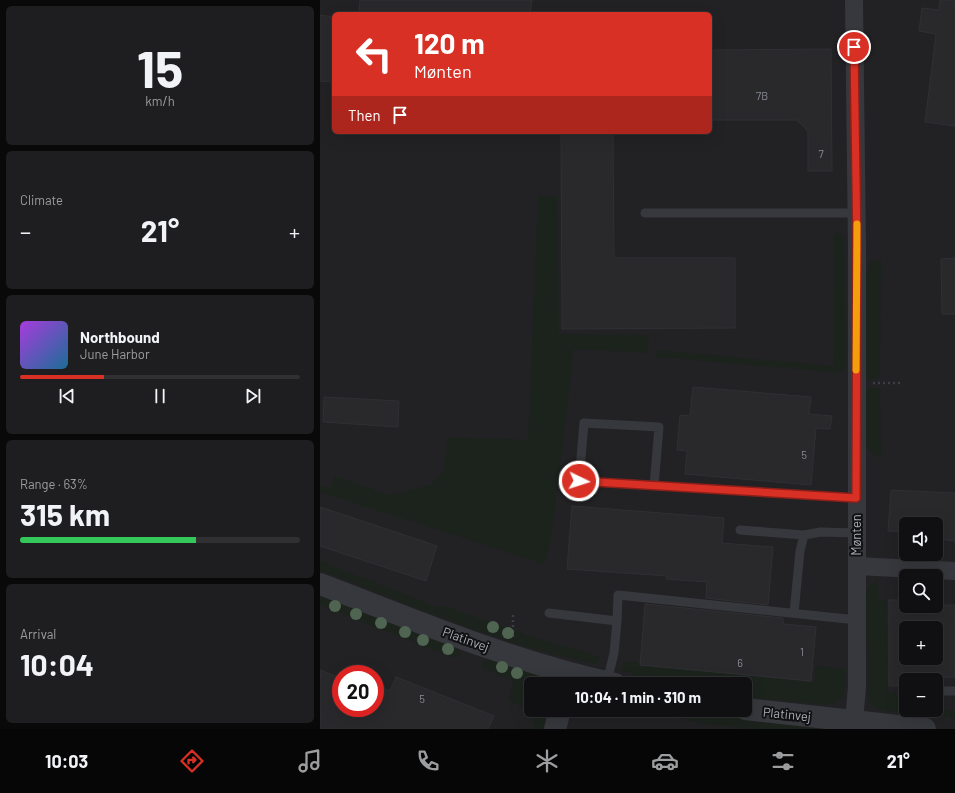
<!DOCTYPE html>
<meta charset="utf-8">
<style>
body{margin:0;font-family:Barlow,sans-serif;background:#1e1e20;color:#f1f3f6;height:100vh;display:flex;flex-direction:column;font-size:15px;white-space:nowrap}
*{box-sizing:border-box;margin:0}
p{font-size:13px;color:#9c9d9f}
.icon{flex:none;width:22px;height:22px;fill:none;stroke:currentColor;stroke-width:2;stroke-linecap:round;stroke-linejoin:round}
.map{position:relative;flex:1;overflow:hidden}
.details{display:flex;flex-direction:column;gap:6px;padding:6px;background:#09090a;width:320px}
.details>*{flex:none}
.hud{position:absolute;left:12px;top:12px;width:380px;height:122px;border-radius:6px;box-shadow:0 4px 16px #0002,0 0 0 1px #303032;background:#d93025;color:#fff;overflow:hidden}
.tools{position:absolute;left:579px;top:517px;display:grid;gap:8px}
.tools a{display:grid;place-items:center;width:44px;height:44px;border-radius:6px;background:#101012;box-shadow:0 4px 16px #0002,0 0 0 1px #303032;font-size:20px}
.speed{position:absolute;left:12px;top:665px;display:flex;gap:8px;font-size:20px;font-weight:700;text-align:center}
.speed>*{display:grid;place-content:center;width:52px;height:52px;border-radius:50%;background:#101012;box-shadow:0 4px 16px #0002,0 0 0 1px #303032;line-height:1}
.speed .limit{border:6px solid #d22;background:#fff;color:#111}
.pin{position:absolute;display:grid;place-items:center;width:34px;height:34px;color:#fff;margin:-17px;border:2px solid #fff;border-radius:50%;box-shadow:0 1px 4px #0007}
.me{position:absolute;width:44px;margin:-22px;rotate:94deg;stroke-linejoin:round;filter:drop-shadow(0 0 3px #0008)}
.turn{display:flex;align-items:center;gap:14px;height:84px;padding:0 16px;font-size:18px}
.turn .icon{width:52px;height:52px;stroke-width:2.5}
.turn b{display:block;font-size:28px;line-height:34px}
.then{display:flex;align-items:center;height:38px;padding:0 16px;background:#0003;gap:8px;font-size:15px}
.big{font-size:30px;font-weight:700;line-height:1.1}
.details .tile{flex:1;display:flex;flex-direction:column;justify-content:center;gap:6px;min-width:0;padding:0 14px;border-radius:6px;background:#1e1e20}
.details .dial{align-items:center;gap:0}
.dial b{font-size:52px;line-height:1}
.song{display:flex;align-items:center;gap:12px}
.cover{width:48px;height:48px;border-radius:6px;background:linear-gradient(135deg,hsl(280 70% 55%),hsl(200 70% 35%))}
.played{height:4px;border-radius:2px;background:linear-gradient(90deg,#d93025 30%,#303032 30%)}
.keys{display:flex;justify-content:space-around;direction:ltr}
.heat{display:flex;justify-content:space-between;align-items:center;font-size:22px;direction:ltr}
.charge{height:6px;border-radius:3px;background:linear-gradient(90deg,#34c759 63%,#303032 0)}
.trip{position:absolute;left:204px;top:677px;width:228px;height:40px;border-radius:6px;background:#101012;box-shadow:0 4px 16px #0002,0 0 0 1px #303032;font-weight:700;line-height:40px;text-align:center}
.tab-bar{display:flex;height:64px;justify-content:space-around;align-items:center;background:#060607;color:#9c9d9f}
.tab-bar .icon{width:28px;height:28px}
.tab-bar .on{color:#d93025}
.tab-bar b{font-size:18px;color:#f1f3f6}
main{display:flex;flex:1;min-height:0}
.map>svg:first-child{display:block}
.built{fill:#222225;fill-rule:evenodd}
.green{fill:#1c231d}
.building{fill:#29292c;stroke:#303034;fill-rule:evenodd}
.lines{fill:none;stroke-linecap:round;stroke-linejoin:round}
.path{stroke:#3d3f44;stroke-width:2.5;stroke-dasharray:2 3;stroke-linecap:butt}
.service{stroke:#37383d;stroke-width:9}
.minor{stroke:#37383d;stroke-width:18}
.tertiary{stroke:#37383d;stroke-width:22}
.tree{fill:#506452}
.route-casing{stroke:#8d1f18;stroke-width:10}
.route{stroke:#d93025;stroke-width:7}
.slow{stroke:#f59e0b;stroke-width:7}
.labels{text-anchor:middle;stroke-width:4;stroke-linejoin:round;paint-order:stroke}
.number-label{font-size:11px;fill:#888b94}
.street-label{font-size:13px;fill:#a8adb8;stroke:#111113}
</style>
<main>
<section class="details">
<div class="tile dial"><b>15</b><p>km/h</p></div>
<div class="tile"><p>Climate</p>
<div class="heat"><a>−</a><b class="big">21°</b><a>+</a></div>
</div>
<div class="tile">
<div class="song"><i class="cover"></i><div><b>Northbound</b><p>June Harbor</p></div></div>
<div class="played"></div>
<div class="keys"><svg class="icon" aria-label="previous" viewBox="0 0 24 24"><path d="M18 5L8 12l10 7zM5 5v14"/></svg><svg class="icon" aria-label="pause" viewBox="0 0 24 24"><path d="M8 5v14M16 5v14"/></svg><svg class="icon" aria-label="next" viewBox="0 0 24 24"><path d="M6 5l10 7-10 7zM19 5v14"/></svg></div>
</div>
<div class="tile"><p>Range · 63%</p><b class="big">315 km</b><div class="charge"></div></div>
<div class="tile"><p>Arrival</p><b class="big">10:04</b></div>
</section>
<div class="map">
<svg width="635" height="729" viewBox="0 0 635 729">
<rect width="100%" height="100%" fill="#161618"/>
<path class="built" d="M0,0H635V729H0ZM14,14H390V132H14ZM586,524H616V554H586ZM586,576H616V606H586ZM586,628H616V658H586ZM21,674H55V708H21ZM586,680H616V710H586ZM211,684H425V710H211Z"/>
<path class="green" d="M218,196L237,197L239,334L329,335L327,353L254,349L231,541L224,564L0,492V485L11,489L14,476L69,495L111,485L124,470L128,437L208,440Z
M514,233L521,234L524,240L526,367L521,373L336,357L337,350L513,366Z
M561,260L560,377L545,381L546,271L549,262Z
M545,388H560L561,458L555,456L546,446Z
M0,561L115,606L127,607L206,635L280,657L276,664C180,645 91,605 0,570Z
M558,581L559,600H566L568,693L586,694V710L616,709L635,711V718L558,710L547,700L546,591L551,584Z
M0,595L135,647L141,652L140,656L133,658L0,605Z
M170,659L220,675L227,684H211V710L188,700L194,681L164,669L162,664L164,661Z
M304,661L494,683L495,666L525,669C526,687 528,700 508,705L436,698L425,696V684H357L301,671Z
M212,710H228L223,729H212L217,712Z
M320,710H370L424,719L513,729H427L385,724Z"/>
<path class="building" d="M40,0H212L210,14L100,12V14H39Z
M620,0H635V126L605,122L616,34L599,31L602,8L619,10Z
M0,15L14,17V82L0,81Z
M511,49L512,171H488V131L477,120H390V50Z
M241,132H293L294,258H415V328L242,329Z
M635,258V314H622L621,259Z
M373,387L491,397L489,414L512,416L510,429L496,428L491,485L365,474L367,451L357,450L360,415L370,416Z
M4,397L79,401L78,427L3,422Z
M571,490L635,493V541L617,539L616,524H586V532L568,531Z
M252,506L404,518L402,543L453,547L448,605L386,598L387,582L347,579V576L247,569Z
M0,507L117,546L106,581L0,546Z
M569,600H586V606L635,605V677L604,678V680H586V686H569ZM586,628H616V658H586Z
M325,604L463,618V624L496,627L491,681L320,665Z
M0,670L21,678V708H55V699L60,687L70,691L76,677L174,716L168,729H0Z"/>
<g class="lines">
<path class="path" d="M553,383H581
M193,637V615"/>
<path class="service" d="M325,213H537
M334,486L339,427L264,423L259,481L536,498
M420,530L484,535
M229,613L297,621L294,653L287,682
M474,613L480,551L484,535L501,532L536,533
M297,621L298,595L537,620
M616,691H635"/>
<path class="minor" d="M537,566L635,571
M534,721L537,687V248L534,0"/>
<path class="tertiary" d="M0,584C97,621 193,662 295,684
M425,709L605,729
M235,729L240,710"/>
</g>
<g class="tree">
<circle cx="15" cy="606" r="6"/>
<circle cx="36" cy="614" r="6"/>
<circle cx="61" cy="623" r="6"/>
<circle cx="173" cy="627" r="6"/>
<circle cx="85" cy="632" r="6"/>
<circle cx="188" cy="633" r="6"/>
<circle cx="103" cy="640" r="6"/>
<circle cx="128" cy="649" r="6"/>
<circle cx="182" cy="667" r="6"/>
<circle cx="197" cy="673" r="6"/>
</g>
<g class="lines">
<g class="route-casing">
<path id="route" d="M259,481L536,498L537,248L534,47"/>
</g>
<use href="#route" class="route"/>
<path class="slow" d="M536,370L537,224"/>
</g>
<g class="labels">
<g class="number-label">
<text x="442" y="100">7B</text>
<text x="501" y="158">7</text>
<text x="484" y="459">5</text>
<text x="482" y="656">1</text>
<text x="420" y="667">6</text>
<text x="102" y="703">5</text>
</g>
<g class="street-label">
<text transform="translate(536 535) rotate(-90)" y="5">Mønten</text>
<text transform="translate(146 639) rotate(20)" y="5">Platinvej</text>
<text transform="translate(467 714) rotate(6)" y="5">Platinvej</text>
</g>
</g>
</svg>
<div class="tools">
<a><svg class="icon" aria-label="sound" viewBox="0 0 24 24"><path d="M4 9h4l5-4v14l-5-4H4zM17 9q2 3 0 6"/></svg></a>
<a><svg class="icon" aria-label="search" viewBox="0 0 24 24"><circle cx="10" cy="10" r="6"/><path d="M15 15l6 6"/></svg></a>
<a>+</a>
<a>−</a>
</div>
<div class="speed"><div class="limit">20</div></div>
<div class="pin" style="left:534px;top:47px;background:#d93025"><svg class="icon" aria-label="arrive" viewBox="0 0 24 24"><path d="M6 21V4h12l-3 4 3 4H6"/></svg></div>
<svg class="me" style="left:259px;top:481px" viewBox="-20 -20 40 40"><circle r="17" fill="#d93025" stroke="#fff" stroke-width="3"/><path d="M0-11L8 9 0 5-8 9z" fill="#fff"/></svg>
<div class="trip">10:04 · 1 min · 310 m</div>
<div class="hud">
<div class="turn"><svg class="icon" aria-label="left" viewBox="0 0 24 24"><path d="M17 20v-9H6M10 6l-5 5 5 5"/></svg><div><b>120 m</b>Mønten</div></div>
<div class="then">Then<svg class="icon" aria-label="arrive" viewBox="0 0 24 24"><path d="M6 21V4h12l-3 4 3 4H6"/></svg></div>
</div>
</div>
</main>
<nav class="tab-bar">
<b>10:03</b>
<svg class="icon on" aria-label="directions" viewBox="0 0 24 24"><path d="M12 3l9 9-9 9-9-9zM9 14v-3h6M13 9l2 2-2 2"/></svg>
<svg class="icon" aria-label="music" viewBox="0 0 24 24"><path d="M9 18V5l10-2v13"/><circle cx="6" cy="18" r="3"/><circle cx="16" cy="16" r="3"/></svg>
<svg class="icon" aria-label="phone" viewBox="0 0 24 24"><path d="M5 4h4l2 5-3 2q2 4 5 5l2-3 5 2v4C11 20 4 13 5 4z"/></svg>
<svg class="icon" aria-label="climate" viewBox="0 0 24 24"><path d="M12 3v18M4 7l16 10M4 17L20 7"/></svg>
<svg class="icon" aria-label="car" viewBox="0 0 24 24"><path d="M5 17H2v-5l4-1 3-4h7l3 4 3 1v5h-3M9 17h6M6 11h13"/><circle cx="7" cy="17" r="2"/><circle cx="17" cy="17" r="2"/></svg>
<svg class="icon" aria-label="filters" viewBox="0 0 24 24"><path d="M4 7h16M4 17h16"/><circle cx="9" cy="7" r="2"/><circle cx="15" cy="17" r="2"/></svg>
<b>21°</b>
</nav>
